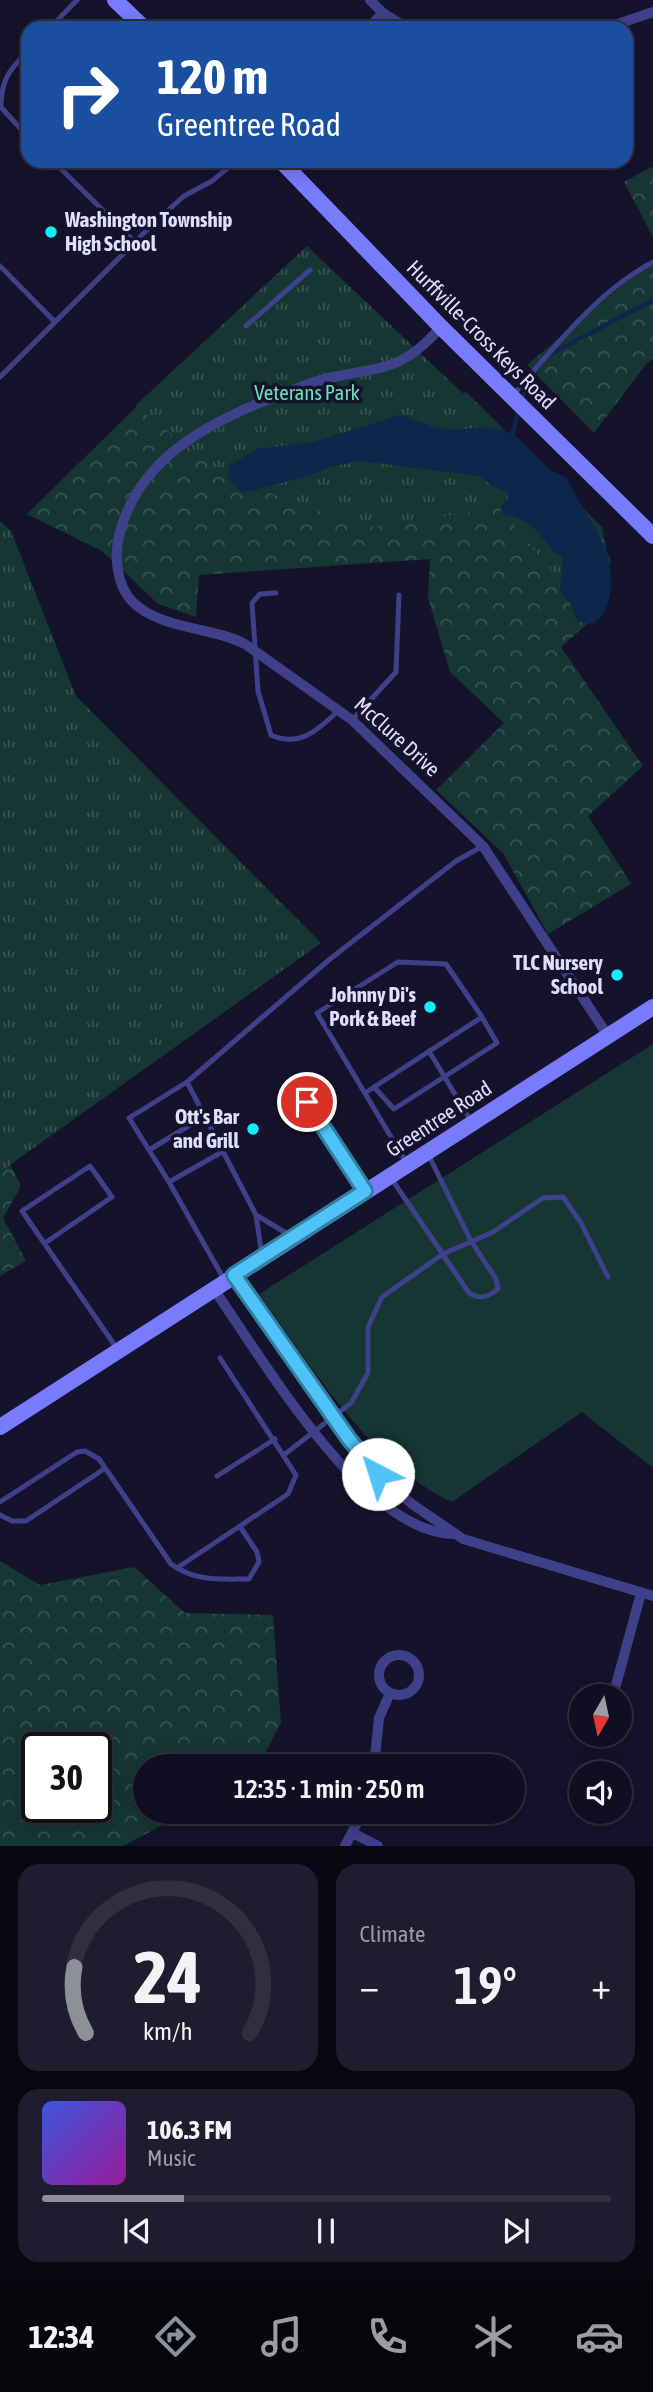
<!DOCTYPE html>
<meta charset="utf-8">
<style>
body{margin:0;font-family:"Asap Condensed",sans-serif;background:#1e1c2e;color:#f1f3f6;height:100vh;display:flex;flex-direction:column;font-size:26px;white-space:nowrap}
*{box-sizing:border-box;margin:0}
p{font-size:23px;color:#9c9ca5}
.icon{flex:none;width:38px;height:38px;fill:none;stroke:currentColor;stroke-width:2;stroke-linecap:round;stroke-linejoin:round}
.map{position:relative;height:1846px;overflow:hidden}
.details{display:flex;flex-direction:column;gap:18px;padding:18px;background:#090812;flex:1}
.details>*{flex:none}
.top-card{position:absolute;left:21px;top:21px;width:612px;height:147px;border-radius:21px;box-shadow:0 4px 18px #0003,0 0 0 2px #302e3f;background:#1a4fa0;color:#fff;overflow:hidden}
.needle{width:46px;rotate:189deg}
.fabs{position:absolute;left:569px;top:1684px;display:grid;gap:14px}
.fabs a{display:grid;place-items:center;width:63px;height:63px;border-radius:50%;background:#100e21;box-shadow:0 4px 18px #0003,0 0 0 2px #302e3f;font-size:35px}
.speed{position:absolute;left:21px;top:1732px;display:flex;gap:14px;font-size:35px;font-weight:700;text-align:center}
.speed>*{display:grid;place-content:center;width:91px;height:91px;border-radius:50%;background:#100e21;box-shadow:0 4px 18px #0003,0 0 0 2px #302e3f;line-height:1}
.speed .limit{border:4px solid #111;border-radius:10px;background:#fff;color:#111}
.pin{position:absolute;display:grid;place-items:center;width:60px;height:60px;color:#fff;margin:-30px;border:4px solid #fff;border-radius:50%;box-shadow:0 2px 7px #0007}
.me{position:absolute;width:77px;margin:-38px;rotate:320deg;stroke-linejoin:round;filter:drop-shadow(0 0 5px #0008)}
.turn{display:flex;align-items:center;gap:24px;height:147px;padding:0 21px;font-size:32px}
.turn .icon{width:91px;height:91px;stroke-width:2.5}
.turn b{display:block;font-size:49px;line-height:60px}
.big{font-size:52px;font-weight:600;line-height:1.1}
.details .tile{flex:1;display:flex;flex-direction:column;justify-content:center;gap:10px;min-width:0;padding:0 24px;border-radius:21px;background:#1e1c2e}
.details .dial{align-items:center;gap:0}
.dial svg{height:182px;overflow:visible;fill:none;stroke:#302e3f;stroke-width:7;stroke-linecap:round;text-anchor:middle}
.dial text{fill:#f1f3f6;stroke:none}
.song{display:flex;align-items:center;gap:21px}
.cover{width:84px;height:84px;border-radius:10px;background:linear-gradient(135deg,hsl(230 70% 55%),hsl(300 70% 35%))}
.played{height:7px;border-radius:4px;background:linear-gradient(90deg,#8c9099 25%,#302e3f 25%)}
.keys{display:flex;justify-content:space-around;direction:ltr}
.heat{display:flex;justify-content:space-between;align-items:center;font-size:38px;direction:ltr}
.details .tiles{flex:1;display:grid;gap:18px;grid-template-columns:1fr 1fr}
.tile:last-child{grid-column:span 2}
.trip{position:absolute;left:133px;top:1754px;width:392px;height:70px;border-radius:35px;background:#100e21;box-shadow:0 4px 18px #0003,0 0 0 2px #302e3f;font-weight:600;line-height:70px;text-align:center}
.menu{display:flex;height:112px;justify-content:space-around;align-items:center;background:#06060d;color:#9c9ca5}
.menu .icon{width:49px;height:49px}
.menu .current{color:#8c9099}
.menu b{font-size:32px;color:#f1f3f6}
.map>svg:first-child{display:block}
.grass{fill:#153633}
.forest{fill:url(#forest-crowns);fill-rule:evenodd}
.park{fill:url(#park-tufts)}
.water{fill:#0d264b}
.lines{fill:none;stroke-linecap:round;stroke-linejoin:round}
.stream{stroke:#0d264b;stroke-width:4.5}
.lane{stroke:#3f408a;stroke-width:5}
.street{stroke:#3f408a;stroke-width:10}
.secondary{stroke:#787bfc;stroke-width:16}
.route-casing{stroke:#337fa1;stroke-width:18}
.route{stroke:#4fc3f7;stroke-width:12}
.poi-dot{fill:#0feef9;stroke:#15122c;stroke-width:2.5}
.labels{text-anchor:middle;stroke-width:7;stroke-linejoin:round;paint-order:stroke}
.poi-label{font-size:21px;font-weight:bold;fill:#e0defe;stroke:#15122c;text-anchor:end}
.street-label{font-size:21px;fill:#e0defe;stroke:#15122c}
.park-label{font-size:21px;fill:#6adfbb;stroke:#15122c}
</style>
<div class="map">
<svg width="653" height="1846" viewBox="0 0 653 1846">
<defs>
<pattern id="forest-crowns" width="20" height="18" patternUnits="userSpaceOnUse" patternTransform="scale(1.75)"><rect width="20" height="18" fill="#153633"/><path d="M2 6a3 3 0 1 1 6 0M12 15a3 3 0 1 1 6 0" fill="none" stroke="#375352"/></pattern>
<pattern id="park-tufts" width="24" height="20" patternUnits="userSpaceOnUse" patternTransform="scale(1.75)"><rect width="24" height="20" fill="#153633"/><path d="M3 7l-1-3M5 7V3M7 7l1-3M15 17l-1-3M17 17v-4M19 17l1-3" fill="none" stroke="#375352"/></pattern>
</defs>
<rect width="100%" height="100%" fill="#15122c"/>
<path class="grass" d="M653,1044V1468L582,1412L452,1502C370,1464 311,1366 259,1294Z"/>
<path class="forest" d="M653,166V237L624,182Z
M653,259V359L647,363L594,433L527,365Z
M179,365L400,415L466,392L602,527L606,548L601,612L561,647L643,766L588,816L631,884L548,934L503,853L436,790L504,723L450,672L428,598L430,559L199,575L196,617L158,604L102,551L27,514Z
M10,1164L21,1186L3,1218L26,1261L0,1276V1172Z
M0,1561L40,1585L134,1567L185,1613L273,1615L281,1723L258,1766H145V1811H189L123,1846H0ZM37,1748H96V1808H37Z"/>
<path class="park" d="M307,246L581,505L611,560L594,624L500,508L366,528L228,478L135,406Z
M0,521L11,531L76,696L321,943L0,1172Z"/>
<path class="water" d="M400,415L437,428L454,430L482,427L506,431L520,439L549,470L567,478C585,519 623,554 608,603C605,614 599,623 587,624L577,621L570,603L560,592L563,556L554,553C536,529 533,521 502,514L501,506L508,499V492L492,486L480,476L361,461L329,467L312,475L247,492H241L228,478L229,466L257,449L313,442Z"/>
<g class="lines">
<path class="stream" d="M549,355L653,300
M522,400L528,382L539,368
M512,437L519,408"/>
<path class="lane" d="M50,28L77,0
M28,51C9,70 1,80 1,107L28,137
M53,161L135,242
M0,266L55,322
M246,326L310,270
M0,377L156,221L184,196L212,181L236,161
M514,394C555,346 597,292 653,262
M276,593L260,594L252,603L258,691L271,735C299,748 318,730 338,711
M352,720L396,672L399,595
M429,1051L471,1121
M292,1080L364,1189
M187,1082L330,959L456,861L483,846
M374,1087L394,1109L497,1043L482,1017
M365,1093L482,1017L446,964L398,962L317,1013L406,1162
M149,1150L205,1116
M391,1178L469,1293C480,1300 489,1297 498,1289L496,1279L471,1241L428,1154
M169,1182L222,1152
M45,1243L112,1197L90,1166L22,1211L118,1350
M262,1256L256,1215L291,1236
M225,1281L169,1182L129,1118L187,1082L256,1215
M285,1454L351,1403L368,1373V1327L382,1297L443,1254L493,1232L543,1198L563,1197L581,1223L608,1277
M217,1476L275,1439
M0,1502L77,1452L85,1451L99,1459L171,1564C195,1582 221,1579 249,1579L259,1562L257,1552L241,1528
M0,1515L12,1521H26L104,1469
M177,1568L288,1494L296,1475L220,1358"/>
<path class="street" d="M370,0L383,13L407,28
M368,28L383,13
M606,28L653,12
M441,327C401,372 383,366 329,378C310,382 292,391 274,397C205,424 134,461 118,541C114,565 119,594 140,608C170,630 212,627 245,644L352,720L483,846L608,1036
M234,1275L359,1452L388,1484L412,1504L463,1539L653,1596
M213,1288C262,1357 362,1533 454,1534
M379 1675a20 20 0 1 1 40 0a20 20 0 1 1-40 0Z
M613,1696L641,1593
M620,1722L622,1731
M374,1766L379,1718L390,1693
M353,1833L378,1846
M345,1846L363,1811"/>
<path class="secondary" d="M115,0L144,28
M281,161L441,327L653,536
M0,1427L653,1007"/>
</g>
<g class="lines">
<g class="route-casing">
<path id="route" d="M307,1102L365,1191L234,1275L349,1439L378,1474"/>
</g>
<use href="#route" class="route"/>
</g>
<g class="poi-dot">
<circle cx="51" cy="232" r="7"/>
<circle cx="617" cy="975" r="7"/>
<circle cx="430" cy="1007" r="7"/>
<circle cx="253" cy="1129" r="7"/>
</g>
<g class="labels">
<g class="poi-label">
<text x="65" y="227" text-anchor="start">Washington Township<tspan x="65" dy="24">High School</tspan></text>
<text x="603" y="970">TLC Nursery<tspan x="603" dy="24">School</tspan></text>
<text x="416" y="1002">Johnny Di's<tspan x="416" dy="24">Pork &amp; Beef</tspan></text>
<text x="239" y="1124">Ott's Bar<tspan x="239" dy="24">and Grill</tspan></text>
</g>
<g class="street-label">
<text transform="translate(481 335) rotate(45)" y="7">Hurffville-Cross Keys Road</text>
<text transform="translate(397 737) rotate(42)" y="7">McClure Drive</text>
<text transform="translate(439 1119) rotate(-33)" y="7">Greentree Road</text>
</g>
<g class="park-label">
<text x="307" y="400">Veterans Park</text>
</g>
</g>
</svg>
<div class="fabs">
<a><svg class="needle" viewBox="-14 -14 28 28"><path d="M0-13l5 13h-10z" fill="#e53935"/><path d="M0 13l5-13h-10z" fill="#9c9ca5"/></svg></a>
<a><svg class="icon" aria-label="sound" viewBox="0 0 24 24"><path d="M4 9h4l5-4v14l-5-4H4zM17 9q2 3 0 6"/></svg></a>
</div>
<div class="speed"><div class="limit">30</div></div>
<div class="pin" style="left:307px;top:1102px;background:#d93025"><svg class="icon" aria-label="arrive" viewBox="0 0 24 24"><path d="M6 21V4h12l-3 4 3 4H6"/></svg></div>
<svg class="me" style="left:378px;top:1474px" viewBox="-20 -20 40 40"><circle r="19" fill="#fff"/><path d="M0-13L10 11 0 6-10 11z" fill="#4fc3f7"/></svg>
<div class="trip">12:35 · 1 min · 250 m</div>
<div class="top-card">
<div class="turn"><svg class="icon" aria-label="right" viewBox="0 0 24 24"><path d="M7 20v-9h11M14 6l5 5-5 5"/></svg><div><b>120 m</b>Greentree Road</div></div>
</div>
</div>
<section class="details">
<div class="tiles">
<div class="tile dial"><svg viewBox="0 0 100 80">
<path d="M14 69A42 42 0 1 1 86 69"/>
<path d="M14 69A42 42 0 0 1 9 40" stroke="#8c9099"/>
<text x="50" y="56" font-size="32" font-weight="700">24</text>
<text x="50" y="72" font-size="11">km/h</text>
</svg></div>
<div class="tile"><p>Climate</p>
<div class="heat"><a>−</a><b class="big">19°</b><a>+</a></div>
</div>
<div class="tile">
<div class="song"><i class="cover"></i><div><b>106.3 FM</b><p>Music</p></div></div>
<div class="played"></div>
<div class="keys"><svg class="icon" aria-label="previous" viewBox="0 0 24 24"><path d="M18 5L8 12l10 7zM5 5v14"/></svg><svg class="icon" aria-label="pause" viewBox="0 0 24 24"><path d="M8 5v14M16 5v14"/></svg><svg class="icon" aria-label="next" viewBox="0 0 24 24"><path d="M6 5l10 7-10 7zM19 5v14"/></svg></div>
</div>
</div>
</section>
<nav class="menu">
<b>12:34</b>
<svg class="icon current" aria-label="directions" viewBox="0 0 24 24"><path d="M12 3l9 9-9 9-9-9zM9 14v-3h6M13 9l2 2-2 2"/></svg>
<svg class="icon" aria-label="music" viewBox="0 0 24 24"><path d="M9 18V5l10-2v13"/><circle cx="6" cy="18" r="3"/><circle cx="16" cy="16" r="3"/></svg>
<svg class="icon" aria-label="phone" viewBox="0 0 24 24"><path d="M5 4h4l2 5-3 2q2 4 5 5l2-3 5 2v4C11 20 4 13 5 4z"/></svg>
<svg class="icon" aria-label="climate" viewBox="0 0 24 24"><path d="M12 3v18M4 7l16 10M4 17L20 7"/></svg>
<svg class="icon" aria-label="car" viewBox="0 0 24 24"><path d="M5 17H2v-5l4-1 3-4h7l3 4 3 1v5h-3M9 17h6M6 11h13"/><circle cx="7" cy="17" r="2"/><circle cx="17" cy="17" r="2"/></svg>
</nav>
